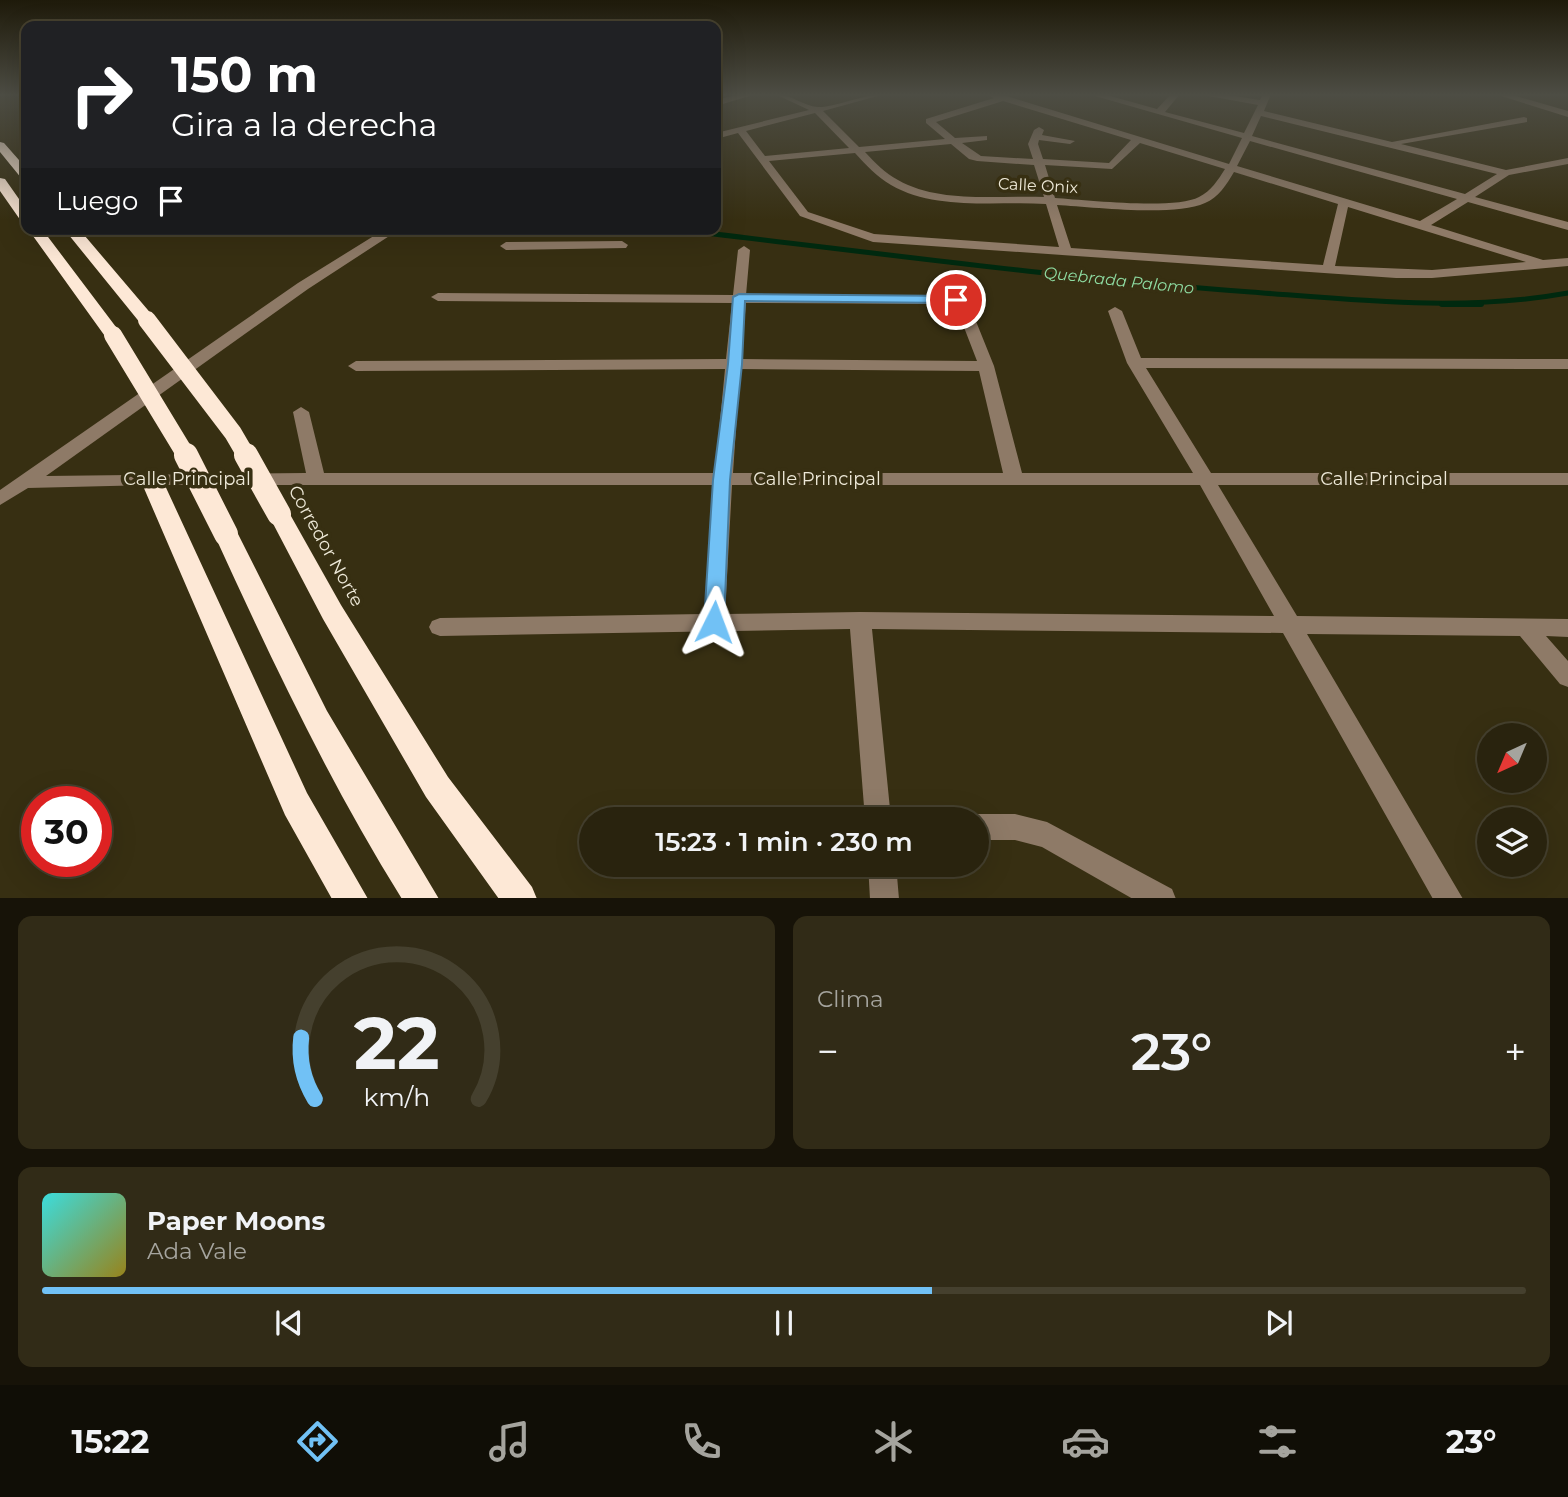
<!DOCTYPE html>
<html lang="es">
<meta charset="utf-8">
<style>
body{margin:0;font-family:Montserrat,sans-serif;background:#312b17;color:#f1f3f6;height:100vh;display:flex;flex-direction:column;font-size:26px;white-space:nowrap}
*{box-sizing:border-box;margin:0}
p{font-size:23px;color:#a5a49e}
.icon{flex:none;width:38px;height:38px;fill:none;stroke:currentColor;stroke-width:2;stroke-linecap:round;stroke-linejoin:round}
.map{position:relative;height:898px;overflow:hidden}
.drawer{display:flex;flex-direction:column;gap:18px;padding:18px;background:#171308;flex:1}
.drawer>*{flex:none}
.hud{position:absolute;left:21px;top:21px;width:700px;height:214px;border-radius:14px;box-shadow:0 7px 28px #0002,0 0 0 2px #45402e;background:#202124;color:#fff;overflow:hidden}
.needle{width:46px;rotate:224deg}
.buttons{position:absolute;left:1477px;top:723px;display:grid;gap:14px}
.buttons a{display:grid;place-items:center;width:70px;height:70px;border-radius:50%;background:#29230e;box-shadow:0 7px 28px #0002,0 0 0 2px #45402e;font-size:35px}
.speed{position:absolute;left:21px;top:786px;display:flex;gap:14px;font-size:35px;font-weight:700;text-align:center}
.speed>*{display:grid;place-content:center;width:91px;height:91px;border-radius:50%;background:#29230e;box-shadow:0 7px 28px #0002,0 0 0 2px #45402e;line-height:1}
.speed .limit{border:10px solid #d22;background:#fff;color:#111}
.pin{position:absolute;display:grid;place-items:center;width:60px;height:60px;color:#fff;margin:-30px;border:4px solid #fff;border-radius:50%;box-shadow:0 2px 7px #0007}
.me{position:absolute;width:77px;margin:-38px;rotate:3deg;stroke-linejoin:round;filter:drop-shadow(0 0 5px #0008)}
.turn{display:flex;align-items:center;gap:24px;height:147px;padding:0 35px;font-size:32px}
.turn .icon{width:91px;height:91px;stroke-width:2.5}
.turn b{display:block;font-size:49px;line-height:60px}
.then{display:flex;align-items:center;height:66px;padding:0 35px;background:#0003;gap:14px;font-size:26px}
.big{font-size:52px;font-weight:600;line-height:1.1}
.drawer .tile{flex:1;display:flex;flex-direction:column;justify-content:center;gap:10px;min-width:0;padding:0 24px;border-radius:14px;background:#312b17}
.drawer .dial{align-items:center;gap:0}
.dial svg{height:182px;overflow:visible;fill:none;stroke:#45402e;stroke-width:7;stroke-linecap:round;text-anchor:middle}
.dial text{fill:#f1f3f6;stroke:none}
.song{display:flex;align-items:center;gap:21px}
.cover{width:84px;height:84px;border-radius:10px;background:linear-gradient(135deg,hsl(180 70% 55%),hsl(50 70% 35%))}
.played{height:7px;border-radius:4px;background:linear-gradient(90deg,#71c1f5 60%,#45402e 60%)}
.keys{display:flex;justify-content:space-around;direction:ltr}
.heat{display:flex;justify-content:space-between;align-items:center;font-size:38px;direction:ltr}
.drawer .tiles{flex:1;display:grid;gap:18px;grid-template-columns:1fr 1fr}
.tile:last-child{grid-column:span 2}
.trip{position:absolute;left:579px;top:807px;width:410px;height:70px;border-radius:35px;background:#29230e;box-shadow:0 7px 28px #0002,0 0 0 2px #45402e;font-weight:600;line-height:70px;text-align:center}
.dock{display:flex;height:112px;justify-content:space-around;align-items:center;background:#100e06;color:#a5a49e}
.dock .icon{width:49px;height:49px}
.dock .on{color:#71c1f5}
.dock b{font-size:32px;color:#f1f3f6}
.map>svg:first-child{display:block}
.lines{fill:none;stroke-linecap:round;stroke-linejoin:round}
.stream-far1{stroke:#00290f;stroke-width:5}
.stream{stroke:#00290f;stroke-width:6}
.minor{fill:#8e7a67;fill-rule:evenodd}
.highway{fill:#fde8d6;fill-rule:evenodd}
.highway-bridge-far1{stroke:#fde8d6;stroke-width:18}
.highway-bridge{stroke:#fde8d6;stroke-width:24}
.route{fill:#71c1f5;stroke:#497d9f;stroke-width:2}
.labels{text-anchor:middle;stroke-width:7;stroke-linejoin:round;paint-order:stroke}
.far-street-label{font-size:16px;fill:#eee9d8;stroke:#372f12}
.far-water-label{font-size:16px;font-style:italic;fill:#8edca2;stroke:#372f12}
.street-label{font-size:18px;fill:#eee9d8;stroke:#372f12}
</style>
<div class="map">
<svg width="1568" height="899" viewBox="0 0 1568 899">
<rect width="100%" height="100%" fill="#372f12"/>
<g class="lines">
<path class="stream-far1" d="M671,229C864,251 1057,278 1251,292C1357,300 1463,312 1568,293"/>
<path class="stream" d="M1442,304H1481"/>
<path class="minor" d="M740,94H756L716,106V100Z
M775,94C791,94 803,106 818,107C833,108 864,94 885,94L823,111L859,147L945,139L926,123V119L994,98L986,94H1000L1229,164L1242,138L1088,94H1103L1157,109L1171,94H1180L1165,112L1244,133L1258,105L1198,94H1222L1260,100L1263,94H1271L1264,111L1392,142L1524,117L1527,118V122L1401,144L1506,170L1568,158V164L1509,175L1475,197L1568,222V230L1468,202L1431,225L1543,260L1568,258V266L1432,278H1396L873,242L800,216L738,133L716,139V133L809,110ZM1003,101L1131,140L1109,163L1043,159L1038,144L1039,140L1070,144L1075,141L1042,135L1044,130L1039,127L1034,130L1028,144L1033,159L981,156L962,143L987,140V136L955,138L936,122ZM815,113L849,148L765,156L746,131ZM1261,116L1497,174L1465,194L1252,136ZM1250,141L1457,199L1420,221L1237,166ZM1140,143L1225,169C1218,180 1211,191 1199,197C1175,210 1086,200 1055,198L1045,165L1112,169ZM951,144L969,159L977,161L1034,165L1044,197C998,195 940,204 898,180C885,173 875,163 865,152ZM855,153C866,165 877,177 891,185C936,211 997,201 1046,204L1059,247L874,234L808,212L769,161ZM1234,172L1338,204L1323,265L1071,248L1057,205C1093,207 1174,217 1205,203C1218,198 1227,184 1234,172ZM1348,207L1526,262L1432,270L1335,266Z
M1495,94H1509L1568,111V117Z
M385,229H400L308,289L46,476L306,473L293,412L301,407L309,412L324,473H715L725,369L356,371L348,366L356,361L726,359L732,303L438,301L431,297L438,293L733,295L738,250L744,246L750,250L746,295L956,296L967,299L994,366L1022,473H1193L1127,363L1108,311L1115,307L1122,311L1141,358L1568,359V369L1146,368L1211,473H1568V485H1218L1297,616L1568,619V637L1546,636L1568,661V687L1560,684L1520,636L1307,634L1463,899H1433L1283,633L872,629L891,819H865L850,629L440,636L432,633L429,627L432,621L440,618L704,614L714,485H151L28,488L0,505V490L298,283ZM746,303L955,304L977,361L741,359ZM740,369L979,371L1003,473H733ZM732,485H1200L1274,616L860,612L725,614Z
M622,241L628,245L626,248L506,250L500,246L506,242Z
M976,814H1015L1047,822L1172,889L1176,899H1133L1042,847L1015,840H976V819H966Z
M868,864H896L899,899H870Z"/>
<path class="highway" d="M0,142L4,143L26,168V180L22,179L0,152Z
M0,178L5,179L26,209V222L21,221L0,191Z
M28,229H42L119,331L122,335L119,339H107Z
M64,229H79L153,316L156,320L153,324H141Z
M151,472L159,474L162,479L307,793L368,899H332L285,815L140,479L143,474Z
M279,506L287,509L341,605L448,777L532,887L537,899H499L426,797L323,619L268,514L271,509Z
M226,526L234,528L238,534L327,711L439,899H402C329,782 271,659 214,534L218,528Z"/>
<path class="highway-bridge-far1" d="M147,320L233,433L247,457
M113,335L187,457"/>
<path class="highway-bridge" d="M186,455L226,534
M246,455L279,514"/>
</g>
<linearGradient id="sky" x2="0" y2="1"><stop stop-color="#1e1a0a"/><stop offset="0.43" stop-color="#4d4d44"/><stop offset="1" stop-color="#4d4d44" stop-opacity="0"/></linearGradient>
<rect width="1568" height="220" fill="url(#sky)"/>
<path class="route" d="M739,294L956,296L962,300L956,303L745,301L742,364L730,480L724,622L721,628L714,630L707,628L704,622L713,480L728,364L733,297Z"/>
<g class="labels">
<g class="far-street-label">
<text transform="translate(1038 185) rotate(3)" y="6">Calle Onix</text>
</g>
<g class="far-water-label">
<text transform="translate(1119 280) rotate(6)" y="6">Quebrada Palomo</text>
</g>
<g class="street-label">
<text x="187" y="485">Calle Principal</text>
<text x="817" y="485">Calle Principal</text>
<text x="1384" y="485">Calle Principal</text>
<text transform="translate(326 546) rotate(61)" y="6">Corredor Norte</text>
</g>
</g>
</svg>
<div class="buttons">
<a><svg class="needle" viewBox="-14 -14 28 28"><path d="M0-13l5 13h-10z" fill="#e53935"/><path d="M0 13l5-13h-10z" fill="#a5a49e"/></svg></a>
<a><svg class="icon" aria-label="layers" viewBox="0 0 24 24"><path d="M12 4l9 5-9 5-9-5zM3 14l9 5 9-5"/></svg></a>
</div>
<div class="speed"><div class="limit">30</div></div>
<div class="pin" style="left:956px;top:300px;background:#d93025"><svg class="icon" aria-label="arrive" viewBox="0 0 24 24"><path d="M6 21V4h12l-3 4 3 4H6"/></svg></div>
<svg class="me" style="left:714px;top:622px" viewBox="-20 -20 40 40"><path d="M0-17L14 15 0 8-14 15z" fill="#71c1f5" stroke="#fff" stroke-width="4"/></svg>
<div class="trip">15:23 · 1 min · 230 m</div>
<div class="hud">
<div class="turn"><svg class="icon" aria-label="right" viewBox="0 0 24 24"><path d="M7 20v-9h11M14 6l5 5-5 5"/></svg><div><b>150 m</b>Gira a la derecha</div></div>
<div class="then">Luego<svg class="icon" aria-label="arrive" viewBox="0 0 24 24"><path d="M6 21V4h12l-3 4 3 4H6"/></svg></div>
</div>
</div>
<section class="drawer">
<div class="tiles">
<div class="tile dial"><svg viewBox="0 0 100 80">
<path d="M14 69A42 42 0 1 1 86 69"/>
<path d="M14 69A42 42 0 0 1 8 42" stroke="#71c1f5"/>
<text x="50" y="56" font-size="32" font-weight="700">22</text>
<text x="50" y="72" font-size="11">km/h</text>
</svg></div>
<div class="tile"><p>Clima</p>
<div class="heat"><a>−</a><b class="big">23°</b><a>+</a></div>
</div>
<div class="tile">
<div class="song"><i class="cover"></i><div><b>Paper Moons</b><p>Ada Vale</p></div></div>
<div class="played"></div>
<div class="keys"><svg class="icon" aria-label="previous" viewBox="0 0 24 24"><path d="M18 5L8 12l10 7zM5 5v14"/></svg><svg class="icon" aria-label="pause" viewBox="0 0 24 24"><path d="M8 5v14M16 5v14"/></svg><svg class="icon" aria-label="next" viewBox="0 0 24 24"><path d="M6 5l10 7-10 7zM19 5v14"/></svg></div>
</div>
</div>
</section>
<nav class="dock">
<b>15:22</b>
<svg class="icon on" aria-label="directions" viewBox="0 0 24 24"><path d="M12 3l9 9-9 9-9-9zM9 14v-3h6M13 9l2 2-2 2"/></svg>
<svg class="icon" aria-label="music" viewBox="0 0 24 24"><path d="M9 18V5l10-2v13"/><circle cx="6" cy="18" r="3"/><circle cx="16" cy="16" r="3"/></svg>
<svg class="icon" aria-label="phone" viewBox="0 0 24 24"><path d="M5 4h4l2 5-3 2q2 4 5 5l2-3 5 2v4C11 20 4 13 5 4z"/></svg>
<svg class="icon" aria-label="climate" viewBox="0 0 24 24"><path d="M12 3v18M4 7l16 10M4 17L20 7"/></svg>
<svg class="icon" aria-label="car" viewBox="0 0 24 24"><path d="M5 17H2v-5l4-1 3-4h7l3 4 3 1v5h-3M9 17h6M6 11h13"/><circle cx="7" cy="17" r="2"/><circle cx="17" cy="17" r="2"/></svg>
<svg class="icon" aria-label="filters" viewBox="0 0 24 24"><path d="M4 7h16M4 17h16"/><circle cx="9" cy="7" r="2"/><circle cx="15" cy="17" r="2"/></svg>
<b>23°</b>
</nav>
